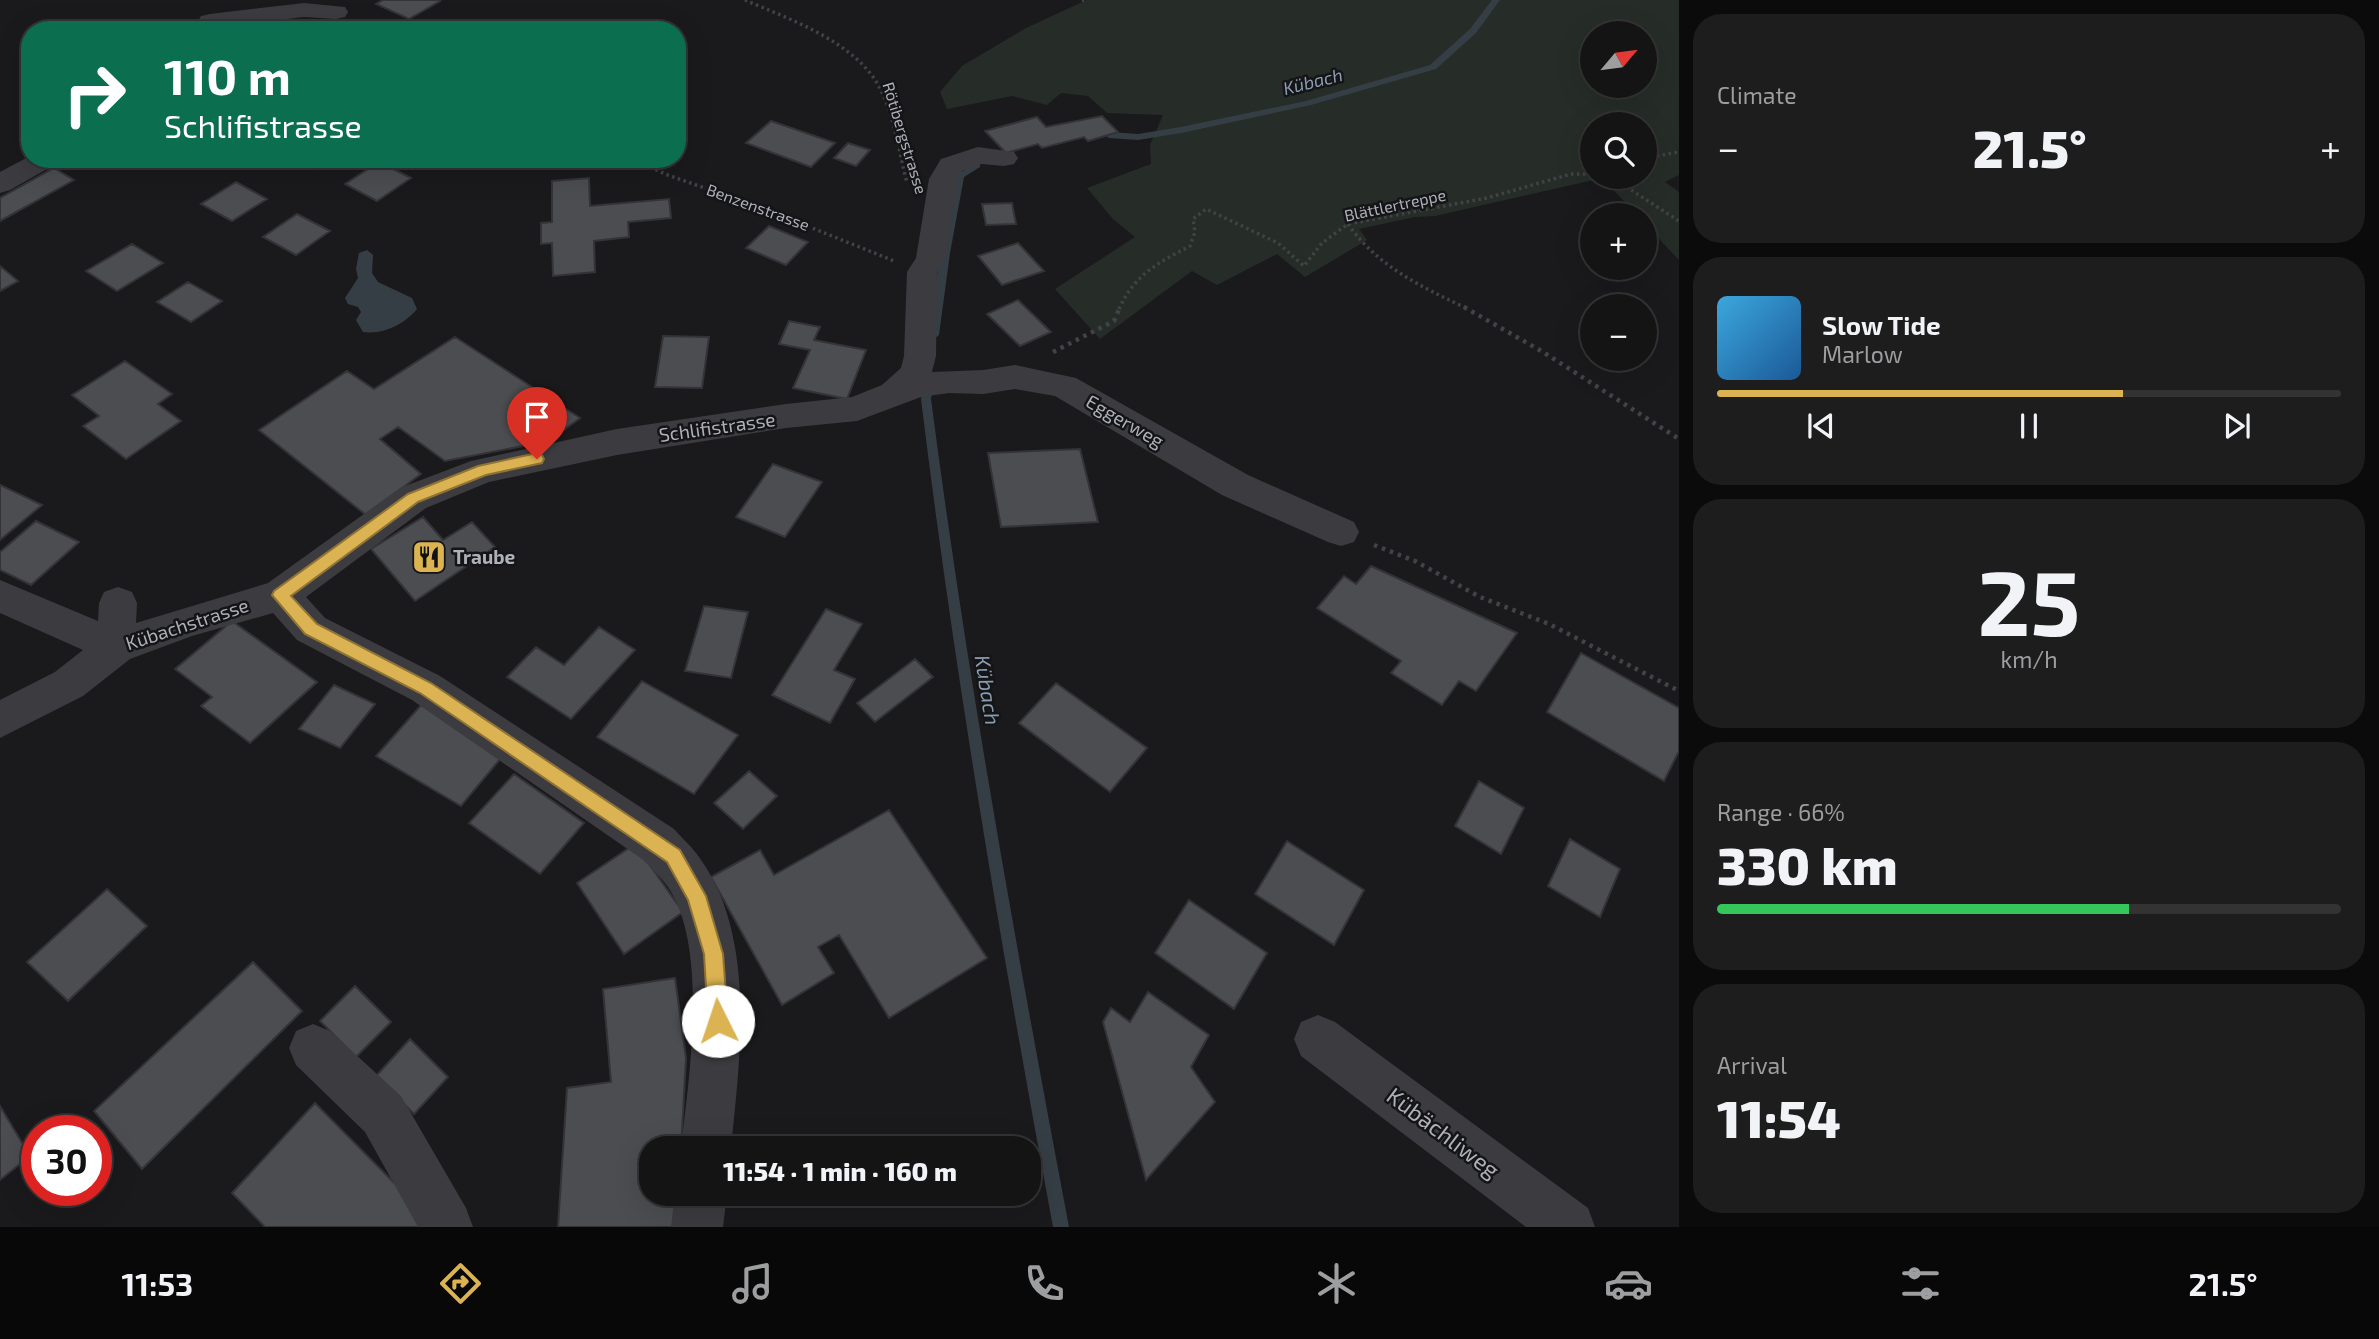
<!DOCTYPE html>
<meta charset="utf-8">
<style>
body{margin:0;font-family:"Exo 2",sans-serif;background:#1d1d1e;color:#f1f3f6;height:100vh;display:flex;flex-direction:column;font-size:26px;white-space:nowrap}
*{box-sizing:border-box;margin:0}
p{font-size:23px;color:#9d9ea0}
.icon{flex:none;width:38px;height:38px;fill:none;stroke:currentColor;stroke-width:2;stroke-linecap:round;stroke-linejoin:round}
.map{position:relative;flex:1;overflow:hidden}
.side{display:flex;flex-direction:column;gap:14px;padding:14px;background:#0b0b0c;width:700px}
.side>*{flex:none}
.hud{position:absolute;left:21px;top:21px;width:665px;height:147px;border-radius:28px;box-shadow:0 7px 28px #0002,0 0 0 2px #333334;background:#0b6e4f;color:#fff;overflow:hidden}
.needle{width:46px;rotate:61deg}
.tools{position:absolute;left:1580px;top:21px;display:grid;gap:14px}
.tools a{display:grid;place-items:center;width:77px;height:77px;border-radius:50%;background:#141415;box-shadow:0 7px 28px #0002,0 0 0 2px #333334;font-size:35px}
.speed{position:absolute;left:21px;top:1115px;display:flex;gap:14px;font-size:35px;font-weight:700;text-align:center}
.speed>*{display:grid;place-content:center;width:91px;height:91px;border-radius:50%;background:#141415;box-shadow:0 7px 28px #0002,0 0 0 2px #333334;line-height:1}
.speed .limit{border:10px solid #d22;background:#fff;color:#111}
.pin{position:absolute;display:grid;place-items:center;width:60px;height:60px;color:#fff;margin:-72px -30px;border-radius:50% 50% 50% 0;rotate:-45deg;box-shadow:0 0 7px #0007}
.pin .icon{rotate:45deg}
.me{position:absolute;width:77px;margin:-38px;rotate:356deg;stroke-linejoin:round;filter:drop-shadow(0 0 5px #0008)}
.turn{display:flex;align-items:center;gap:24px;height:147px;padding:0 28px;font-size:32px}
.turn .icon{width:91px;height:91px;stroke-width:2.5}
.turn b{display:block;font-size:49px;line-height:60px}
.big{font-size:52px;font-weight:800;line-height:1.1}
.side .card{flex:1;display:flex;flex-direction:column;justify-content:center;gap:10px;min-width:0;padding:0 24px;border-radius:28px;background:#1d1d1e}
.side .dial{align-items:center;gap:0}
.dial b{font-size:91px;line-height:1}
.song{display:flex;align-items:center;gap:21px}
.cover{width:84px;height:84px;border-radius:10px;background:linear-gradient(135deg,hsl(200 70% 55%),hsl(210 70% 35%))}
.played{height:7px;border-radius:4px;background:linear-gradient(90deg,#dcb352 65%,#333334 65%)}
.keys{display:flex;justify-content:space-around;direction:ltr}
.heat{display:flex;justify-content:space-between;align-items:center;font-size:38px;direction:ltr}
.charge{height:10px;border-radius:5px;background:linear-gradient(90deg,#34c759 66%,#333334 0)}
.trip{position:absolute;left:639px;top:1136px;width:402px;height:70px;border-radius:28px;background:#141415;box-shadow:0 7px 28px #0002,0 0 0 2px #333334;font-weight:800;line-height:70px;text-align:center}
.tabs{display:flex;height:112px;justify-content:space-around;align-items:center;background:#080808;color:#9d9ea0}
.tabs .icon{width:49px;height:49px}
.tabs .active{color:#dcb352}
.tabs b{font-size:32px;color:#f1f3f6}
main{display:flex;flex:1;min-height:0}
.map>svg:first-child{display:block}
.green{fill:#262d28;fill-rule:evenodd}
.water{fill:#363e45}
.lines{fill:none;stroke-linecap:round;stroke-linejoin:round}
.stream{fill:#363e45;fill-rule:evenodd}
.building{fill:#4c4d51;stroke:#343438;stroke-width:2}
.path-far1{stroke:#424347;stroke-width:3.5;stroke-dasharray:2.5 3.5;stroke-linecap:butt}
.path{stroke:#424347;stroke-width:4.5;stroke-dasharray:3.5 5;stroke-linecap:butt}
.minor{fill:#3c3c40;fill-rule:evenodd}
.route{fill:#dcb352;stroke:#8f7435;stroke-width:2}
.labels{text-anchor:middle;stroke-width:5;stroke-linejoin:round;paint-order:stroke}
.far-street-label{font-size:16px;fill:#aeb1ba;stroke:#151517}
.far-water-label{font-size:18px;font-style:italic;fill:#8a9db0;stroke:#151517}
.street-label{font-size:19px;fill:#aeb1ba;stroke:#151517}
.poi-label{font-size:19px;font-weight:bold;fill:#aeb1ba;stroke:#151517;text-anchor:start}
.water-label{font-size:21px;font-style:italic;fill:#8a9db0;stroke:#151517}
.near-street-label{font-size:23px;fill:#aeb1ba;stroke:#151517}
</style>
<main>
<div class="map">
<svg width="1679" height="1227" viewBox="0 0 1679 1227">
<rect width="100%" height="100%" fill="#1a1a1c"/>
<path class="green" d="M1087,0H1679V175L1665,182L1679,192V260L1645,224V215H1637L1602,178L1435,216L1415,217L1359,229L1367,240L1305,277L1277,254L1217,285L1192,271L1100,339L1055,289L1135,237L1113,219L1087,188L1151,164L1150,145L1163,115L1107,113L1088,96L1061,93L1047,105L1012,96L947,109L940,92L962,66L1026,28ZM1592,33H1645V86H1592ZM1592,124H1645V177H1592Z"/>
<path class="water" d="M367,250L373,255L372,273L378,282L412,298L417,309C405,324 383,335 363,332L356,320L361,312L358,307L348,304L345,298L358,278L356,269L359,253Z"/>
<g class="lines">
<path class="stream" d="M1492,0H1500L1476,33L1436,69L1311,105L1181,133L1138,140L1109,138L1105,135L1109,132L1138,134L1181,127L1306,101L1430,65L1470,29Z
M977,162L980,163V167L964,177L950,253L939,335L934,339L929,335L940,253L955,176Z
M929,377L934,381L931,399C967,677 1017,952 1069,1227H1053C1002,952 955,677 921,399L924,381Z"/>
</g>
<path class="building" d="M383,0H438L440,1L409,19L376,4Z
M274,17L296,30H248Z
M557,22L574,30H543Z
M1102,116L1118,132L1088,141L1084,137L1042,148L1038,144L1006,153L985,131L1037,117L1046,127Z
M771,121L835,143L811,167L746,143Z
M848,143L870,150L856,166L834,158Z
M296,159H331L315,169Z
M379,162L411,178L377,201L345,184Z
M54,168L74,180L0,221V198Z
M589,178L590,206L669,199L671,218L628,222L629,237L594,241L595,272L553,276L552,243L541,244V223L552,222V181Z
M236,182L267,199L232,221L201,204Z
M1012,203L1016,224L986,225L982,204Z
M297,214L330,231L296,255L263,237Z
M769,226L808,242L786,265L746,248Z
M1018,243L1044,271L1002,285L978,256Z
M132,244L163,263L117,291L86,271Z
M0,266L18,281L0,291Z
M188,282L222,301L191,322L157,302Z
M1018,300L1051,332L1020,346L987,314Z
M789,321L820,327L814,340L866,350L847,399L793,388L810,350L779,344Z
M663,336L709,337L702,388L655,387Z
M455,337L580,418L549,441L445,461L398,427L380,439L421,474L366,515L259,430L347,371L374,389Z
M125,361L172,394L158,404L181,421L126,459L83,426L99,416L72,395Z
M1080,449L1098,522L1001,527L988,453Z
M773,464L822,482L785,537L736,517Z
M0,485L42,505L0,540Z
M423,517L443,540L472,522L495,547L415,601L371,549Z
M36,521L79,542L31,585L0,570V552Z
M1371,566L1517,633L1476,691L1459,681L1442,705L1391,673L1401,661L1317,608L1344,576L1356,584Z
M704,606L748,612L731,678L685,671Z
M826,609L862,624L834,670L855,679L830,723L772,695Z
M232,621L317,682L250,743L201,706L212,697L175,669Z
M599,627L635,650L571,719L507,677L536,647L564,665Z
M1581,653L1679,708V751L1664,781L1547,712Z
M915,659L933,677L875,722L857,703Z
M642,681L738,735L694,794L597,737Z
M1056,683L1147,748L1110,792L1019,723Z
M334,685L375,704L340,748L299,729Z
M422,704L506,752L461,806L376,756Z
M749,771L777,796L743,829L714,803Z
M514,774L584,823L540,874L469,823Z
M1479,781L1524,808L1501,854L1455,826Z
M889,810L987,958L889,1018L839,935L818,947L834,973L782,1005L711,877L760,850L774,875Z
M1570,839L1620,869L1600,917L1548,886Z
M1287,841L1364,890L1334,945L1255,894Z
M635,844L683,912L624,954L577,883Z
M107,889L147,926L68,1001L27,962Z
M1189,900L1267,953L1234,1009L1155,953Z
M253,962L302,1011L142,1169L94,1111Z
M675,978L686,1058L681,1148H651V1194H678L676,1227H558L567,1088L611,1082L603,989Z
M355,986L391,1022L356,1057L320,1021Z
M1148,992L1209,1035L1191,1067L1215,1102L1146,1180L1103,1022L1111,1008L1130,1022Z
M410,1039L448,1077L414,1114L376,1076Z
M315,1103L436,1225L434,1227H265L232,1193Z
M0,1106L30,1156L0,1180Z"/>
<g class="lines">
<path class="path-far1" d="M745,0C791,20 857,42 881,90C895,119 899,152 907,183
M1082,0L1088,1
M364,21L385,30
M1645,158L1679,152
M634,159L665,174L770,211L894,261
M1611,177L1679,221
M1348,224C1378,267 1422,287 1468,309
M1119,309C1135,274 1158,263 1190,246L1195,232L1193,219L1206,209L1278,243L1304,266L1322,243L1348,224L1487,198L1571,174H1592"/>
<path class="path" d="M1464,307L1543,352L1679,439
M1053,352L1114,321L1120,307
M1374,545L1415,561L1480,597L1549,624L1679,691"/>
<path class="minor" d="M304,3L345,7L348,12L345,17L336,19L304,17L210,28L201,26L198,21L201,16L210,14Z
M978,147L1014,152L1018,158L1014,164L1004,166L981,164L962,171L957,179L946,259L937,272L936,356L932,372L983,370L1015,365L1076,378L1248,475L1354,522L1359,532L1354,542L1341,546L1328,542L1222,495L1055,396L1015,389L983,394L949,393L921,397L857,421L786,428L617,455L489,482L426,508L306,597L325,618L440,676L674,829C682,838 692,847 699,857C757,936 740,1057 731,1148H681C689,1078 709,948 668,887C661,877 651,868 642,859L412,700L297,640L273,613L192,636L130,659L83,696L0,738V700L55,672L83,650L0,613V580L98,621L99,603L104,592L118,587L132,592L137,603L136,623L268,583L400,488L471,461L617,429L786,404L852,397L882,385L901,368L904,356L907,272L916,258L929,179L941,159Z
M30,156V159H58L54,165L10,190L0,193V172Z
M1318,1015L1335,1022L1588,1208L1595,1227H1526L1301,1056L1294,1039L1301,1022Z
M313,1024L330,1031L401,1096L466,1208L473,1227H418L365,1132L296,1065L289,1048L296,1031Z
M675,1194H727L723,1227H671Z"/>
</g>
<path class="route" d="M537,453L542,455L544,459L542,463L486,475L418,502L291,596L317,624L431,683L680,850L706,896L723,954L728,1021L725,1028L718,1031L711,1028L708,1021L704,954L688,900L667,862L420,693L305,634L272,595L274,591L408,494L478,466Z"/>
<defs>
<g id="restaurant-square" transform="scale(1.75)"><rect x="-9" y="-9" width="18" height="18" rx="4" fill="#dcb352" stroke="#151517"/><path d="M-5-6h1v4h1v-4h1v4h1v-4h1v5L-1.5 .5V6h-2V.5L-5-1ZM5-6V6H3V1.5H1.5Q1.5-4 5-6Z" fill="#111"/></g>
</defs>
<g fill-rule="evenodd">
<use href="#restaurant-square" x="429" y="557"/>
</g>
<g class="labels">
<g class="far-street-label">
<text transform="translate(905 138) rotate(73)" y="6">Rötibergstrasse</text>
<text transform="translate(1395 205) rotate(-12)" y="6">Blättlertreppe</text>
<text transform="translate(758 207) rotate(20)" y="6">Benzenstrasse</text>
</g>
<g class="far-water-label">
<text transform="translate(1313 82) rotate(-14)" y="6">Kübach</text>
</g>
<g class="street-label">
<text transform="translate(1125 421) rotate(30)" y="7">Eggerweg</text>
<text transform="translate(717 427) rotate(-8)" y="7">Schlifistrasse</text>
<text transform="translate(187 624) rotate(-18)" y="7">Kübachstrasse</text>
</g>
<g class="poi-label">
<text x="453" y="564">Traube</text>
</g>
<g class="water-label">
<text transform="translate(987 690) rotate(81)" y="7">Kübach</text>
</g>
<g class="near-street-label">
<text transform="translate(1443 1133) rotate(37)" y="8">Kübächliweg</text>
</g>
</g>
</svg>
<div class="tools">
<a><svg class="needle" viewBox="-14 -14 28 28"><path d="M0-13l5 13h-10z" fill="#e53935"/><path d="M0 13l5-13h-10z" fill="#9d9ea0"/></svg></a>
<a><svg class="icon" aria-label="search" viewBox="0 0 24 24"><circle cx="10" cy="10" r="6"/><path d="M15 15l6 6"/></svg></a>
<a>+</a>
<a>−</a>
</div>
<div class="speed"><div class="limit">30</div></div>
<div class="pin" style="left:537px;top:459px;background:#d93025"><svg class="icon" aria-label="arrive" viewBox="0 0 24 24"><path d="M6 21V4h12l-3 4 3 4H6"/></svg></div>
<svg class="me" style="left:718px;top:1021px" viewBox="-20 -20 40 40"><circle r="19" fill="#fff"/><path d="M0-13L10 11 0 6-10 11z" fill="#dcb352"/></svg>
<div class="trip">11:54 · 1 min · 160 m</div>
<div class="hud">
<div class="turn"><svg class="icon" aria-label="right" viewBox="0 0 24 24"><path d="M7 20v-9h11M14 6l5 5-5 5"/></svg><div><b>110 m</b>Schlifistrasse</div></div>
</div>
</div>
<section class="side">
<div class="card"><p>Climate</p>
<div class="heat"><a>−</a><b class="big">21.5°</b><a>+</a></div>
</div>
<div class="card">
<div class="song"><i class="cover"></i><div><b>Slow Tide</b><p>Marlow</p></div></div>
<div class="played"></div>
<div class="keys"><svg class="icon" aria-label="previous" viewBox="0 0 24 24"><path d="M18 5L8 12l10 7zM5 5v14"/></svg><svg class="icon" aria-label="pause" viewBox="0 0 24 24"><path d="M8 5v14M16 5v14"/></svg><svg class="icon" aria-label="next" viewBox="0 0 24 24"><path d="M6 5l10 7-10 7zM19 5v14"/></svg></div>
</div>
<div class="card dial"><b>25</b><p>km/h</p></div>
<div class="card"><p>Range · 66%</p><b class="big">330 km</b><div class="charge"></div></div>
<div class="card"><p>Arrival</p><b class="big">11:54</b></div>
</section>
</main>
<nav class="tabs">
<b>11:53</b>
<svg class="icon active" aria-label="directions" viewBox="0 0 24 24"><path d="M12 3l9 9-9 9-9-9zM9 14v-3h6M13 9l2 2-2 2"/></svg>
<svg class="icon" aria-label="music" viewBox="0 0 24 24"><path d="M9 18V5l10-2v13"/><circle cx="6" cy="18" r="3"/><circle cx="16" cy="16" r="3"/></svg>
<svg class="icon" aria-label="phone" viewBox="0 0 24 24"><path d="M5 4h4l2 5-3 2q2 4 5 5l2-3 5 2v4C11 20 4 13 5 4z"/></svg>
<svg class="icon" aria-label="climate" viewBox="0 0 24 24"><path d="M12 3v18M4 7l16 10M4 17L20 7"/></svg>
<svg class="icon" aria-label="car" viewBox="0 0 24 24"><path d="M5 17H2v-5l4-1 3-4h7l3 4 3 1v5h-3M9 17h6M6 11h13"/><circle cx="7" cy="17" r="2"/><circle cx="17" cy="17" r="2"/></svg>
<svg class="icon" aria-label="filters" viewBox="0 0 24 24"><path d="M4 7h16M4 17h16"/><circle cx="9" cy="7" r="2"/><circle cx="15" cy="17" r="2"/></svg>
<b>21.5°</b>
</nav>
